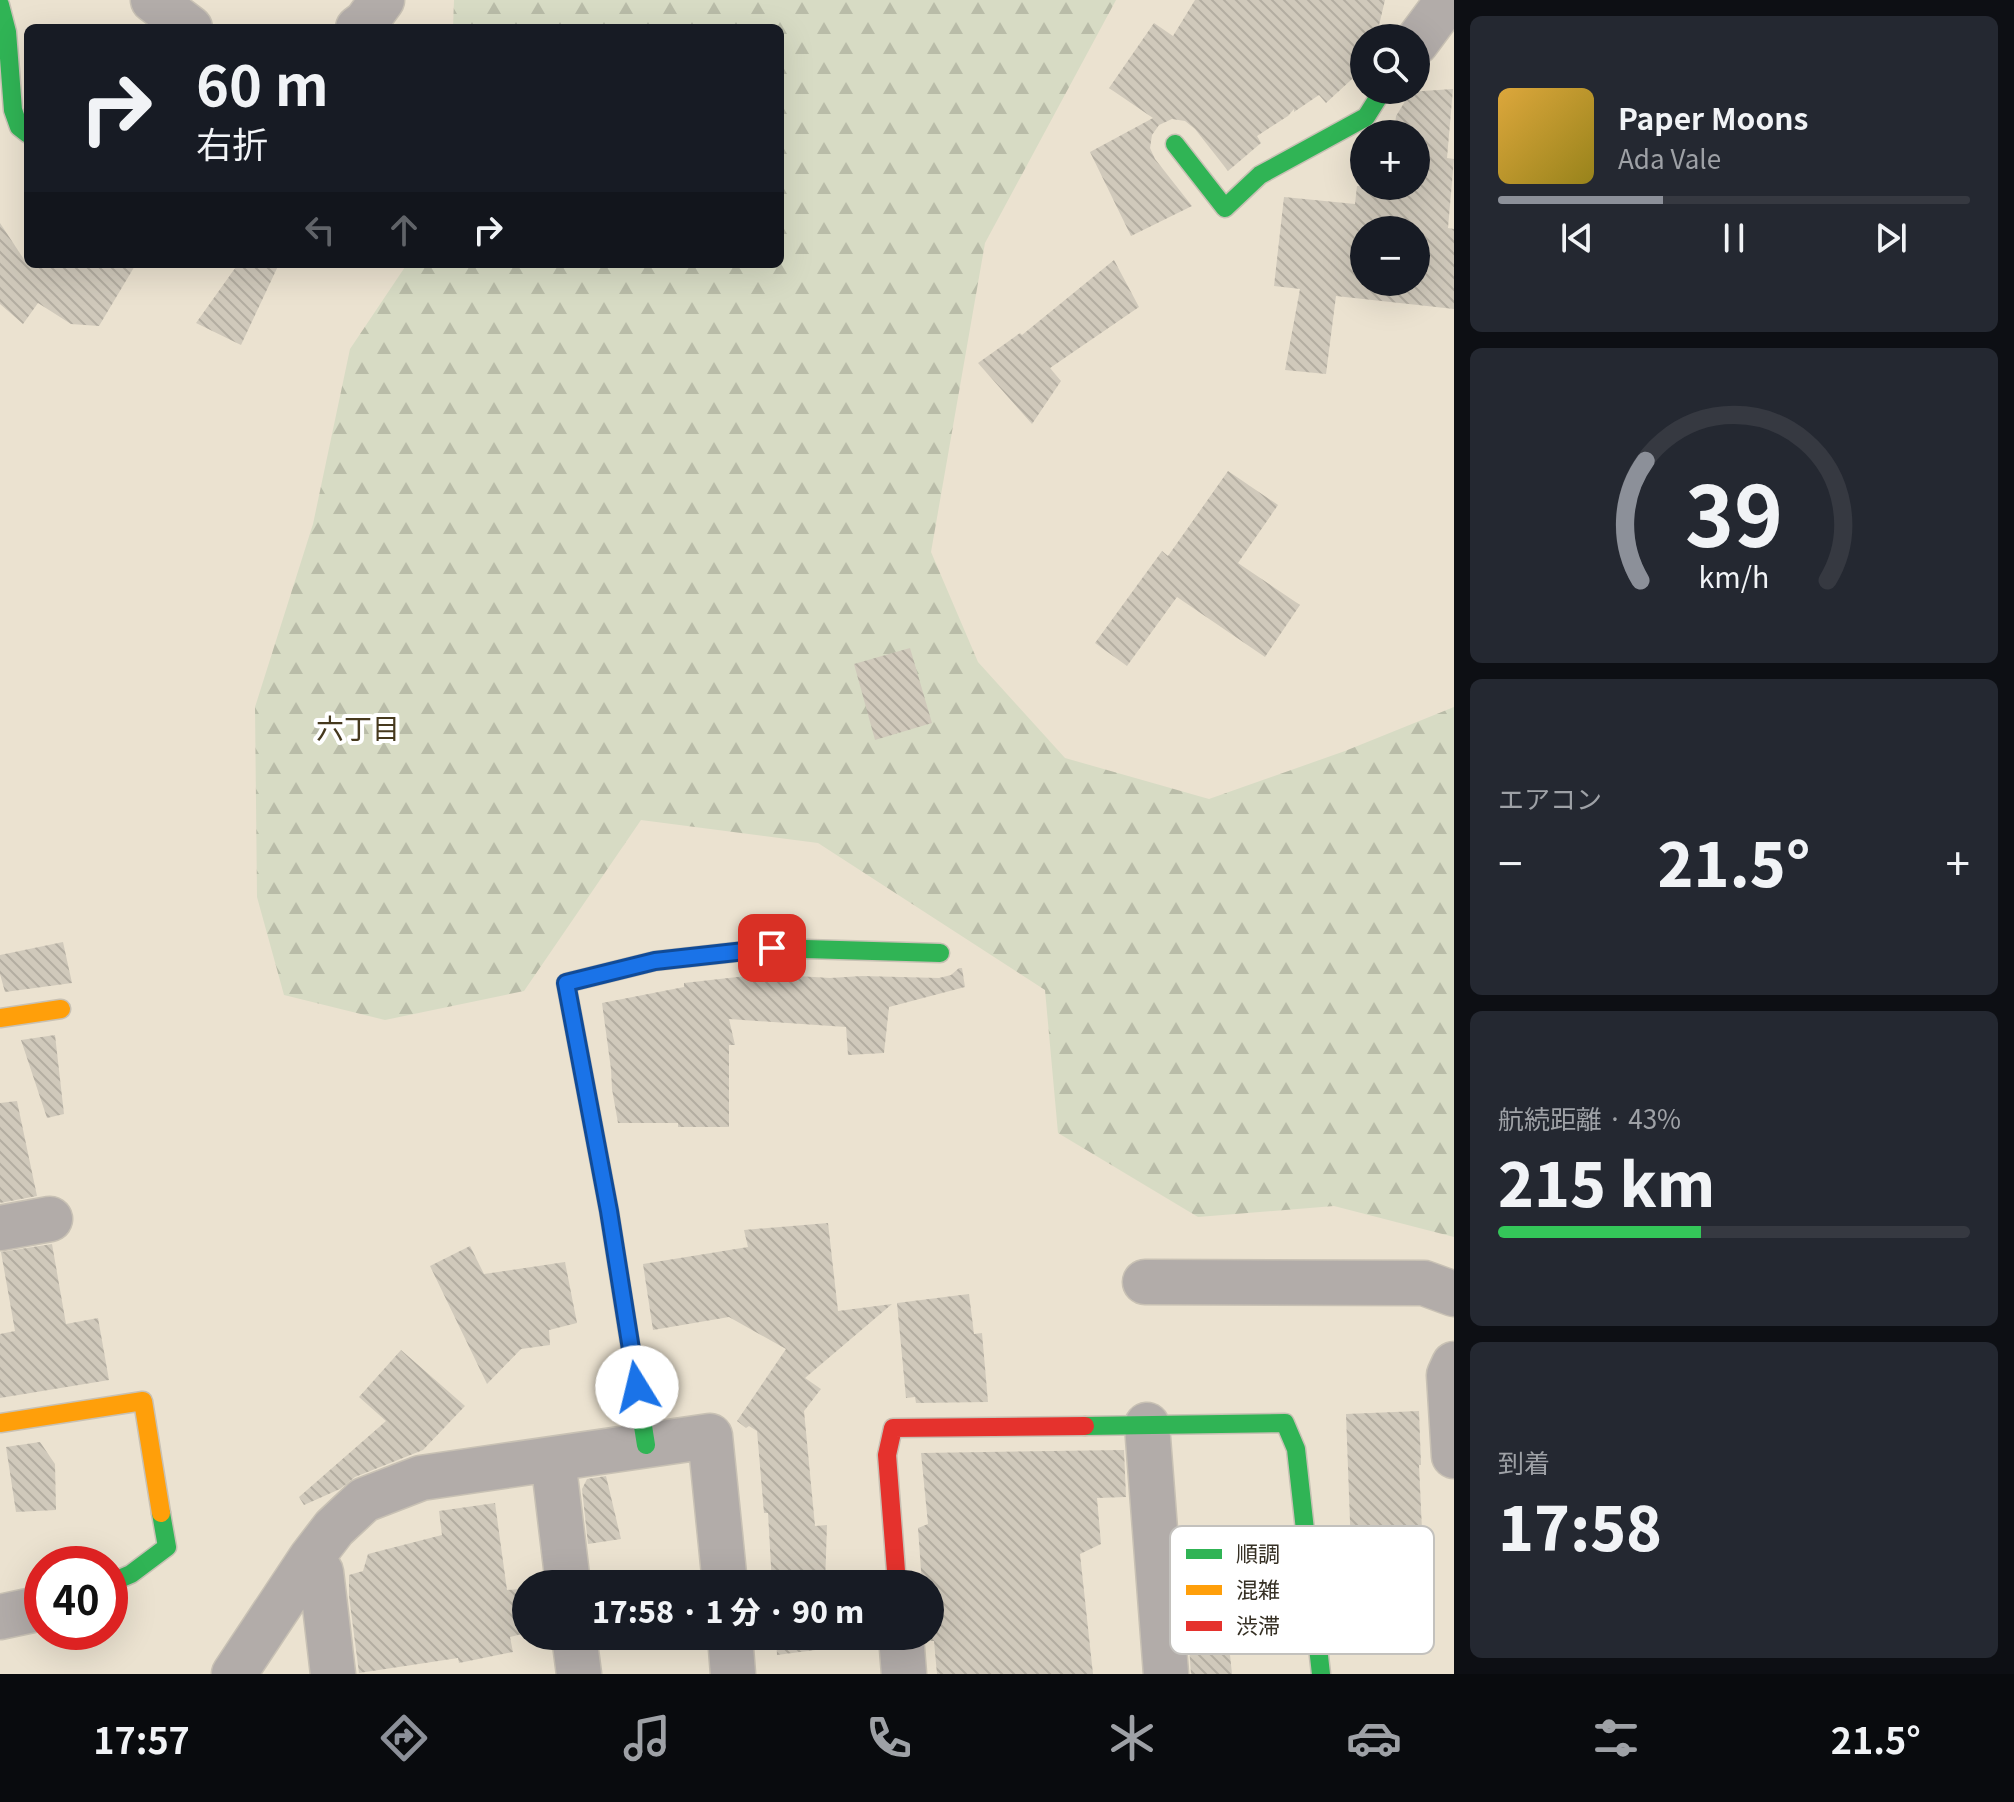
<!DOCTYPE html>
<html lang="ja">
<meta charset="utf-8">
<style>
body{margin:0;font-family:Georgia,"Noto Sans JP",serif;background:#242831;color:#f1f3f6;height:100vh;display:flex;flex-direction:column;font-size:30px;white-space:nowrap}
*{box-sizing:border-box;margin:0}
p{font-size:26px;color:#9ea1a6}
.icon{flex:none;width:44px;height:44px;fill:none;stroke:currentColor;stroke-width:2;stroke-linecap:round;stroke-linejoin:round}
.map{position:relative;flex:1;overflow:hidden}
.drawer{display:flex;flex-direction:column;gap:16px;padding:16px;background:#0d0f14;width:560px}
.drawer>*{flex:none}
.top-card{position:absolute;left:24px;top:24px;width:760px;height:244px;border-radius:12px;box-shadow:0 8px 32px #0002;background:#171b24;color:#f1f3f6;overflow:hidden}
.fabs{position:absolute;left:1350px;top:24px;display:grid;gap:16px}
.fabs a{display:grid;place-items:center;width:80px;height:80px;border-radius:50%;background:#171b24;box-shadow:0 8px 32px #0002;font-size:40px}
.speed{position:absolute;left:24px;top:1546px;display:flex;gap:16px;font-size:40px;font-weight:700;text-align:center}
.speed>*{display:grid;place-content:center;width:104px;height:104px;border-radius:50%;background:#171b24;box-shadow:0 8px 32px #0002;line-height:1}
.speed .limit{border:12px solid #d22;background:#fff;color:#111}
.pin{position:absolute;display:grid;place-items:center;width:68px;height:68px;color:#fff;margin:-34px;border-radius:16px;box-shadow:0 4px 12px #0006}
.me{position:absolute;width:88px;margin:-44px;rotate:351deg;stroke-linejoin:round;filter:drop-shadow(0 0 6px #0008)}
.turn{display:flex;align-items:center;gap:28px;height:168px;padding:0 40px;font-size:36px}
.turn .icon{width:104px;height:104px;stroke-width:2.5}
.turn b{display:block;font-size:56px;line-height:68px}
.lanes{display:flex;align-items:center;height:76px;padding:0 40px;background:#0003;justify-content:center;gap:40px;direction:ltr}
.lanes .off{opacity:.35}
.big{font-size:60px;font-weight:800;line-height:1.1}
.drawer .widget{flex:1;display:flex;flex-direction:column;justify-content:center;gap:12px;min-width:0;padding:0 28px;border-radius:12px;background:#242831}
.drawer .dial{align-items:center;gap:0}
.dial svg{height:208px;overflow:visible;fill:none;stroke:#363941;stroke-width:7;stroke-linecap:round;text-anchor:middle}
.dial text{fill:#f1f3f6;stroke:none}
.song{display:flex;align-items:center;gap:24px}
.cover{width:96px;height:96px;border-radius:12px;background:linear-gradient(135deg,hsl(40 70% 55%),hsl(50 70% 35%))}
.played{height:8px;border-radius:4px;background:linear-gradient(90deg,#8c9099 35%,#363941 35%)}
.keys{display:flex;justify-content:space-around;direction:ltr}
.heat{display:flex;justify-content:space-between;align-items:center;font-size:44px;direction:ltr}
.charge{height:12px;border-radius:6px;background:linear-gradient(90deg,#34c759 43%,#363941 0)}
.trip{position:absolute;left:512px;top:1570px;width:432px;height:80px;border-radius:40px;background:#171b24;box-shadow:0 8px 32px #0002;font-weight:800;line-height:80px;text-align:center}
.menu{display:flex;height:128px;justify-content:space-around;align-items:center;background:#090b0e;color:#9ea1a6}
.menu .icon{width:56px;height:56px}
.menu .selected{color:#8c9099}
.menu b{font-size:36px;color:#f1f3f6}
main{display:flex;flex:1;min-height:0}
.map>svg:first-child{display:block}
.forest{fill:url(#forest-firs)}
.building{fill:url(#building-back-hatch);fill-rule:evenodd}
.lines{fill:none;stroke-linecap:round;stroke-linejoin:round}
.street-casing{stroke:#c8c1b4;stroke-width:47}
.fast-casing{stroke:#c8c1b4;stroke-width:21}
.slow-casing{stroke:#c8c1b4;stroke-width:21}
.jam-casing{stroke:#c8c1b4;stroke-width:21}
.street{stroke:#b2aca9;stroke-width:44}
.fast{stroke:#30b455;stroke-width:18}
.slow{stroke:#ff9f0a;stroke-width:18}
.jam{stroke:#e5322d;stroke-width:18}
.route-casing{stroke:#114b97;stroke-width:20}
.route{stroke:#1a73e8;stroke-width:14}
.labels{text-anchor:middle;stroke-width:8;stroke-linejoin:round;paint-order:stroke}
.neighbourhood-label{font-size:28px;fill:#46391e;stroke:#fff}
.key{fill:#fff;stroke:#c3c1bd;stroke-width:2}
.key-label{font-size:22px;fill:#363024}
</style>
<main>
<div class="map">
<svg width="1454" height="1674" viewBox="0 0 1454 1674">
<defs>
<pattern id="forest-firs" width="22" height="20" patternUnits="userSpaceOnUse" patternTransform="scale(2)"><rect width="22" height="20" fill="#d7dbc4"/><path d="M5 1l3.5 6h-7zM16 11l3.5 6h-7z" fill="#b9bca8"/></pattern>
<pattern id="building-back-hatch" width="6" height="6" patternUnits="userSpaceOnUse" patternTransform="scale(2)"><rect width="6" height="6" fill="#d0c9bb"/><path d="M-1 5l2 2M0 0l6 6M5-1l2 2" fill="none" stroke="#b3ada1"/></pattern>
</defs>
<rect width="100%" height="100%" fill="#ebe2d0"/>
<path class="forest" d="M454,0H1116L985,243L931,552L978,662L1065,758L1209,799L1345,751L1454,707V1237L1334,1206L1198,1217L1058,1133L1045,990L818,843L641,820L524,991L385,1020L284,995L257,897L255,707L313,524L350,349L407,264H780V28H453Z"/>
<path class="building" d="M1195,0H1385L1376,38H1364V68L1326,103L1319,95L1294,112V109L1288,116L1257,136L1261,143L1228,171L1195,129L1185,121L1172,119L1159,125L1152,135L1150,148L1155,159L1192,206L1131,236L1090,152L1153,118L1109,88L1154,23L1173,36Z
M1453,89L1447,158L1454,159L1448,228L1454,229V309L1336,296L1326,374L1285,370L1300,289L1274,286L1284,197L1355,204L1357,186H1416V134H1394L1396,116L1404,103L1408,92ZM1364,230H1416V282H1364Z
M0,223L27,264H136L99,326L71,324L38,303L23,324L0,304Z
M1114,260L1139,307L1050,368L1061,381L1032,424L978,363L1020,333L1022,335Z
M238,264H279L241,345L196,323Z
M1228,471L1278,505L1238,563L1300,605L1265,657L1177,597L1127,666L1095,643L1162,551L1168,556Z
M910,648L932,723L875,740L854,664Z
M63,942L72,983L5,992L0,974V955Z
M959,968H962L965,987L889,1007L884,1053L848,1055L846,1027L729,1019L735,1045H729V1127H678V1123H618L612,1089L611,1069L602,1003L684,987V983L765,974L830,978L862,976L939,978L951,975Z
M55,1035L64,1114L47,1118L21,1040Z
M17,1101L37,1196L0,1203V1103Z
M828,1223L838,1311L892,1304L805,1378L821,1389L804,1411L815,1526L827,1525L825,1584H772L768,1513H764L757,1431L749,1426L746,1428L737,1421L786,1349L729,1317L653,1330L643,1264L748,1247L744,1230Z
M52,1244L66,1324L98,1318L109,1380L0,1398V1334L15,1331L1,1252Z
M470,1246L484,1274L565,1262L577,1323L549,1330L550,1345L521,1349L487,1384L430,1266Z
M969,1294L974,1334L982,1333L988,1402L916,1403L915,1397L906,1398L897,1303Z
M401,1350L465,1406L423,1450L355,1477L340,1489L304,1505L299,1497L386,1421L359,1397Z
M1419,1411L1421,1465H1419L1424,1573H1419L1421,1652L1348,1655L1347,1602L1353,1603L1346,1414Z
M40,1442L55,1464L56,1510L16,1512L6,1447Z
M1124,1450L1126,1497L1097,1498L1101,1544L1080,1554L1093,1674H937L934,1641H926V1636H930V1584H922L918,1528L928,1524L921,1453Z
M606,1476L621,1539L588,1544L582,1489L587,1479Z
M495,1503L507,1590L520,1589L526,1625V1633L510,1637L513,1652L459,1663L458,1658L359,1673L349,1596V1575L363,1571L368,1554L442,1535L439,1511Z
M1229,1526L1237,1576L1273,1585L1268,1626L1228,1636L1232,1674H1191L1181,1539Z
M776,1636H830L831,1648L777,1655Z"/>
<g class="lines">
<g class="street-casing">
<path id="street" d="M153,0L190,28
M358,28L366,22L382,0
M1416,43L1448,0
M0,1228L50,1219
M1145,1282L1424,1283L1454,1294
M1454,1364L1449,1375L1454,1456
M1147,1425L1166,1674
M553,1459L568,1584
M311,1558L321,1572L333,1674
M0,1617L42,1608
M574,1636L579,1674
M730,1636L733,1674
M901,1636L904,1674
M234,1674L311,1558L334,1528L364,1500L421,1478L710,1436L725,1584"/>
</g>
<g class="fast-casing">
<path id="fast" d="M0,5L7,32L13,110L19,127L28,134
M1175,144L1225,208L1260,175L1366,117L1383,90
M1085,1426L1285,1423L1296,1449L1321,1674
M646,1445L609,1211L566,983L655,961L772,948L940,953
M110,1583L131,1574L167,1547L161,1513"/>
</g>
<g class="slow-casing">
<path id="slow" d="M0,1018L61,1009
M0,1423L143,1401L161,1513"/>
</g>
<g class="jam-casing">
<path id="jam" d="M897,1584L887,1455L893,1428L1085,1426"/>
</g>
<use href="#street" class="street"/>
<use href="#fast" class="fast"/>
<use href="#slow" class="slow"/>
<use href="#jam" class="jam"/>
</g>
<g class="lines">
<g class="route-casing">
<path id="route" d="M637,1387L609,1211L566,983L655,961L772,948"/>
</g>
<use href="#route" class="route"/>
</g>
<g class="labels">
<g class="neighbourhood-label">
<text x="358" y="739">六丁目</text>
</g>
</g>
<rect x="1170" y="1526" width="264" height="128" rx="12" class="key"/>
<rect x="1186" y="1549" width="36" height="10" fill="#30b455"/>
<rect x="1186" y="1585" width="36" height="10" fill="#ff9f0a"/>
<rect x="1186" y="1621" width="36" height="10" fill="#e5322d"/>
<g class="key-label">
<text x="1236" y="1562">順調</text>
<text x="1236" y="1598">混雑</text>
<text x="1236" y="1634">渋滞</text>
</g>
</svg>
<div class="fabs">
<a><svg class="icon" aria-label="search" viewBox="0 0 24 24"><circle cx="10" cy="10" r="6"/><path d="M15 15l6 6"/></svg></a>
<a>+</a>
<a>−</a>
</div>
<div class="speed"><div class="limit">40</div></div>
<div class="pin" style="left:772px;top:948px;background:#d93025"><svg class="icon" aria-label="arrive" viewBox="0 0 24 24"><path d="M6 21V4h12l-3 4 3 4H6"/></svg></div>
<svg class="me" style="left:637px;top:1387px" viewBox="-20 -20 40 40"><circle r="19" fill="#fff"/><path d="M0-13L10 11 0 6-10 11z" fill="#1a73e8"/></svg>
<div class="trip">17:58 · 1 分 · 90 m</div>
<div class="top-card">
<div class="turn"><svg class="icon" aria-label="right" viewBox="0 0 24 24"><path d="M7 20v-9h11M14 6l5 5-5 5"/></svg><div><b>60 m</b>右折</div></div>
<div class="lanes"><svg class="icon off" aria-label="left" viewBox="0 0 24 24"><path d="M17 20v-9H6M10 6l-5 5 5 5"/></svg><svg class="icon off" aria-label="ahead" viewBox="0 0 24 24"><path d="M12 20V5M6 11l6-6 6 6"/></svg><svg class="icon" aria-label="right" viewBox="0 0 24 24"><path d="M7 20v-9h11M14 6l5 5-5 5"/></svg></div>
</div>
</div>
<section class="drawer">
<div class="widget">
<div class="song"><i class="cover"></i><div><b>Paper Moons</b><p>Ada Vale</p></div></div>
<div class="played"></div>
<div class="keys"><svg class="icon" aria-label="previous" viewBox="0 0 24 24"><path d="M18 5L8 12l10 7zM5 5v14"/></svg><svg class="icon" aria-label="pause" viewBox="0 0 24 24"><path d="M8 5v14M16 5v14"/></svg><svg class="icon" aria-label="next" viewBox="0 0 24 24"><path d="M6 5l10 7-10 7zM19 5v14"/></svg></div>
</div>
<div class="widget dial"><svg viewBox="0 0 100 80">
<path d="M14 69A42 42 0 1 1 86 69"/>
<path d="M14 69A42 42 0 0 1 16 23" stroke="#8c9099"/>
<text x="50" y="56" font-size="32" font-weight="700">39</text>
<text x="50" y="72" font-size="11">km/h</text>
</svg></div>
<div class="widget"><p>エアコン</p>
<div class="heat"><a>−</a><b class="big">21.5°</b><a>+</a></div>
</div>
<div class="widget"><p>航続距離 · 43%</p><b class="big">215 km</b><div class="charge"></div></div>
<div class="widget"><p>到着</p><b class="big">17:58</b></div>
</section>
</main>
<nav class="menu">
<b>17:57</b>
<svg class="icon selected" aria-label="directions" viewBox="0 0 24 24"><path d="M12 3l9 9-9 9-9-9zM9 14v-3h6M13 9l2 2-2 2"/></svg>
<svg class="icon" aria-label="music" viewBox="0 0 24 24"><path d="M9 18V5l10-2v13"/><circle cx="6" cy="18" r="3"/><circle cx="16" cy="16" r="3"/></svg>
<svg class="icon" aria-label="phone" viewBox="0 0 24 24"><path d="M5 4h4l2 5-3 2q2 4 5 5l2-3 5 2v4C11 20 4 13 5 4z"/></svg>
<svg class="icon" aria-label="climate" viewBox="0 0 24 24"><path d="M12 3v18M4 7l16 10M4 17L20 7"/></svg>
<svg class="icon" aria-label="car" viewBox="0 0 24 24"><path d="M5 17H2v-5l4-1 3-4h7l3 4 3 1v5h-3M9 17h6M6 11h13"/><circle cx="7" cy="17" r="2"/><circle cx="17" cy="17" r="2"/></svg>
<svg class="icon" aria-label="filters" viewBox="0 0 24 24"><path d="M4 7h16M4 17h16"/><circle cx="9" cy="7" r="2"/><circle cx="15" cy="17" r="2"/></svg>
<b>21.5°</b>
</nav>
